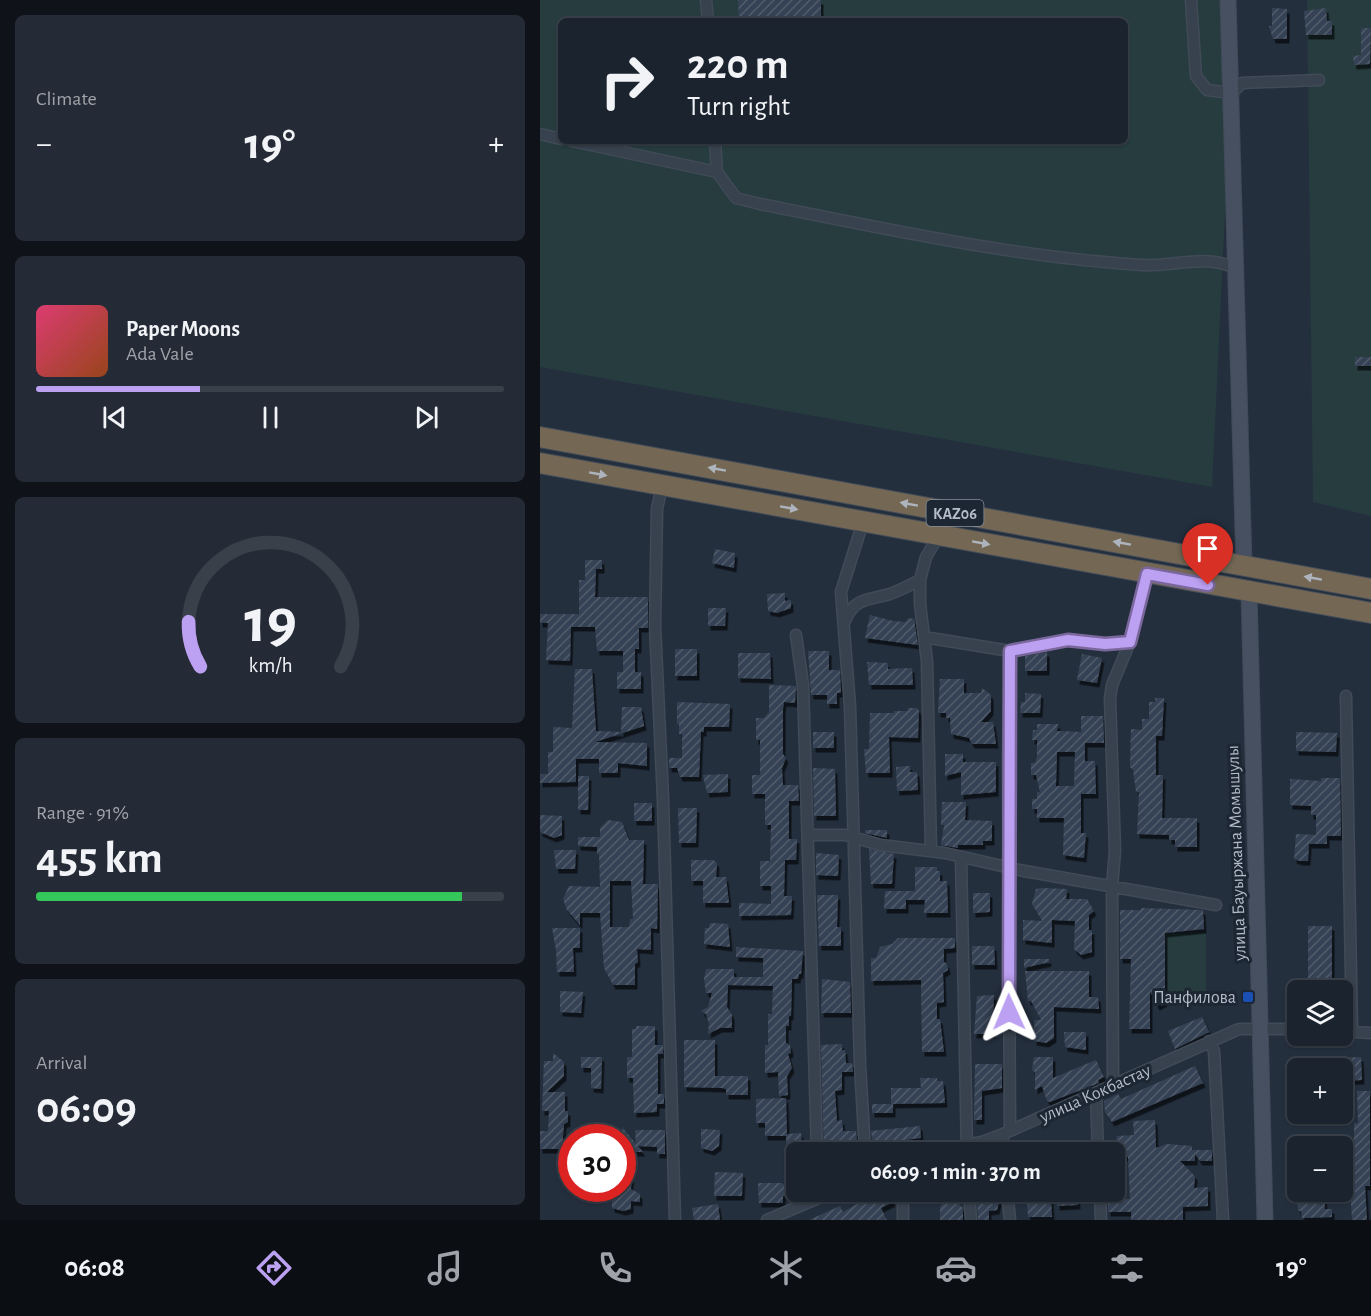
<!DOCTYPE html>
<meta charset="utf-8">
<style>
body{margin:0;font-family:"Alegreya Sans",sans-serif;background:#242b36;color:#f1f3f6;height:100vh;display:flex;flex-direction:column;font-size:22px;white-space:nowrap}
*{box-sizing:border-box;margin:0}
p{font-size:20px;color:#a0a4aa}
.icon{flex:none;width:33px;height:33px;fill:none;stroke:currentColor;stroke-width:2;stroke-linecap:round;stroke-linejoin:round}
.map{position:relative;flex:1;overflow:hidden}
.panel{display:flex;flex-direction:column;gap:15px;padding:15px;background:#0f1319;width:540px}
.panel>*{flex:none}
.banner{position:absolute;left:18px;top:18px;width:570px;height:126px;border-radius:9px;box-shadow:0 2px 4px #0004,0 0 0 2px #39404a;background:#1b232e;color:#f1f3f6;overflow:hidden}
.tools{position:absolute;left:747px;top:980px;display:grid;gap:12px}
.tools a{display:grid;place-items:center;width:66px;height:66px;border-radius:9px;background:#1b232e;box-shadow:0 2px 4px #0004,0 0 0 2px #39404a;font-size:30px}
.speed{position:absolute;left:18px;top:1124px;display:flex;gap:12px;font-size:30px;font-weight:700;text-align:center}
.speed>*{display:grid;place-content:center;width:78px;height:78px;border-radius:50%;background:#1b232e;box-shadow:0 2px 4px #0004,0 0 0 2px #39404a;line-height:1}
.speed .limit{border:9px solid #d22;background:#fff;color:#111}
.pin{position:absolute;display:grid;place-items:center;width:51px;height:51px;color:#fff;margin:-62px -26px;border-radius:50% 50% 50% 0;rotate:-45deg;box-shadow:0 0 6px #0007}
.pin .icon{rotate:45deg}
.me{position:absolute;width:66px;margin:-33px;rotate:359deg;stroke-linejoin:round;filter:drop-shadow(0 0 4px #0008)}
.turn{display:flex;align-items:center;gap:21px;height:126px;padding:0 30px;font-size:27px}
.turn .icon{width:78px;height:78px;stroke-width:2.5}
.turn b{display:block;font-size:42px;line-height:51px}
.big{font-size:45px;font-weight:600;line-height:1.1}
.panel .widget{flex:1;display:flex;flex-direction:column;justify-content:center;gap:9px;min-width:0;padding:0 21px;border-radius:9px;background:#242b36}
.panel .dial{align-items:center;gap:0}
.dial svg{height:156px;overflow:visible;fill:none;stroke:#39404a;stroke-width:7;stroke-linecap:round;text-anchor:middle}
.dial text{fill:#f1f3f6;stroke:none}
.song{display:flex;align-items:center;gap:18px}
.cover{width:72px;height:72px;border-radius:9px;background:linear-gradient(135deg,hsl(340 70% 55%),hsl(20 70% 35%))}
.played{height:6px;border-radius:3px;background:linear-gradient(90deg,#bca0f2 35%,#39404a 35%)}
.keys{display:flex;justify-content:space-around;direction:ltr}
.heat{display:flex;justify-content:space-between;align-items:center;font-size:33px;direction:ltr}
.charge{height:9px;border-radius:4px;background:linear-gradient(90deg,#34c759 91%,#39404a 0)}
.trip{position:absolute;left:246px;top:1142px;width:339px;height:60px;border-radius:9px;background:#1b232e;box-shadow:0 2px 4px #0004,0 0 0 2px #39404a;font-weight:600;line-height:60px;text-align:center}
.dock{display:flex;height:96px;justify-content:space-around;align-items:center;background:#0b0e12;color:#a0a4aa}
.dock .icon{width:42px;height:42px}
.dock .current{color:#bca0f2}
.dock b{font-size:27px;color:#f1f3f6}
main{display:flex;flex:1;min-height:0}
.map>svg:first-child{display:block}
.grass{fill:#263c3f;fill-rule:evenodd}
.building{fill:url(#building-hatch);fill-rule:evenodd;filter:url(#shadow)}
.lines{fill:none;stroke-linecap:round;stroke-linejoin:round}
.street-casing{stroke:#414a57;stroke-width:13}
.secondary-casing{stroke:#414a57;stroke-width:17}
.highway-casing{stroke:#434c59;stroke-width:22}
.street{stroke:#38414e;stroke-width:10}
.secondary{stroke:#465061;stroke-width:15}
.highway{stroke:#746855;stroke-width:20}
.oneway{fill:#aeb4bd}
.route-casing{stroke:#7a689d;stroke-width:15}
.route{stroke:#bca0f2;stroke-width:10}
.transit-dot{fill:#1a4fb4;stroke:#1d2633;stroke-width:2}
.labels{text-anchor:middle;stroke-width:6;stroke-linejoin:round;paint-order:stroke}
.shield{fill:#1d2633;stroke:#878f9c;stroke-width:1.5}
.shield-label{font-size:16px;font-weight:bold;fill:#b4bcc9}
.street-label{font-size:18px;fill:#b4bcc9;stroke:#1d2633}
.poi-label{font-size:18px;fill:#b4bcc9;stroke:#1d2633;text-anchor:end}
</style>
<main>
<section class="panel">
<div class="widget"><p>Climate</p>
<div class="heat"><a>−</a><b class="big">19°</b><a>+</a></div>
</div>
<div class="widget">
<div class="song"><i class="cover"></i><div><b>Paper Moons</b><p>Ada Vale</p></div></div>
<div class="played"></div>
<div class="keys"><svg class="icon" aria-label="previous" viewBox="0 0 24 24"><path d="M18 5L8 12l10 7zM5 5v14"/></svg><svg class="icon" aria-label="pause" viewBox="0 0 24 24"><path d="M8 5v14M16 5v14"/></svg><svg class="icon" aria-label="next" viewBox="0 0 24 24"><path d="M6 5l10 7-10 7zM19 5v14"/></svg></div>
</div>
<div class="widget dial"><svg viewBox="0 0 100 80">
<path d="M14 69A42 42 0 1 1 86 69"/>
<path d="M14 69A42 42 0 0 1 8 46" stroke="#bca0f2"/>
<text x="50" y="56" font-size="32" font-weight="700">19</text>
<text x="50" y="72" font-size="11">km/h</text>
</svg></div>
<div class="widget"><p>Range · 91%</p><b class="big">455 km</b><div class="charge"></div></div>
<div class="widget"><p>Arrival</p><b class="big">06:09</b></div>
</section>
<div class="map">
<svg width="831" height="1220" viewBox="0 0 831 1220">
<defs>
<pattern id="building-hatch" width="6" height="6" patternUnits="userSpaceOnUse" patternTransform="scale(1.5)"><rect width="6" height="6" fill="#364354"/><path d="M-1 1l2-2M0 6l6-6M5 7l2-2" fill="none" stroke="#515c6b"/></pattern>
<filter id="shadow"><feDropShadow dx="2.5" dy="4.5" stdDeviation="0" flood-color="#0009"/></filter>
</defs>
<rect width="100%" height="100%" fill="#242f3e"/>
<path class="grass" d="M0,0H683L691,87L672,487L0,367ZM21,21H585V141H21Z
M767,0H831V516L773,502Z
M666,933V1006H627L626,934Z"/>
<path class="building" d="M198,0H281V21H199Z
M732,8L747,9V39H733L729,26H732Z
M786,8L787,21H792V35H766L764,11Z
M821,28H831L830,64L814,65L813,56L821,55Z
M815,357H831V366H815Z
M175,549L195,553L194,568L172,563Z
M45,560H62V569H56L55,597H108V628H99V649H95V672H101V689H77V672H83V651H57L55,627H31L30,661L6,660L8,623H0V614H39V580H45Z
M245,593V601L251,600V608L237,613L228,611L227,594Z
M168,608H186L185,626H168Z
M330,615L353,621L365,622L369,618L374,619L378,645L325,638Z
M135,649H157V676H135Z
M268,651H289V670H300L301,693H297V704H287V695H271Z
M507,652V671H485V656Z
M198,653H230L231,679L198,678Z
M542,654L562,658L557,683L537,680Z
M327,662L348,663V669L372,668L373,685H329Z
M35,669H52L56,731L81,732L82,707H101L104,726L55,742L107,743V766L78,763V773H59V759H36V782L0,783V774H8V752H13V727L32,728Z
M400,679H424V693H441L442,688L451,695V711L441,722H453L456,744H432L429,738L411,734L410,718H406V713H398Z
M229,685L256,686L255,703L244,702L243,709V754L246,758L242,768L243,785H258L259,801H249V839H257L256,860H245L244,896H252L251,915L199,916V903L231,904V886H220V861H230L231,825H225V794H212V775H220V740H216V718H224L229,712Z
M485,693L501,694L500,713H480L481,702H485Z
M615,698H624L622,736H616V775H623L622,818H657V847H635V840H629V835L597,834L599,792H596L593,770L590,767L591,729L602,730V719H609V702H615Z
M137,702L190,704L189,727H164V732H161L159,777H140L137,768H129V758H142V734H139V724H137Z
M368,708H377L379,711L378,738L349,737L350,773H326L324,749H329L330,713H354V711H368Z
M541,716H563L564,743H545V761H555L556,794H541V833H546L544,858L523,855L524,818H497V809H492V799H497V792H500L496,775H491V763H495L497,757V740H492L493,730H497V724H518L517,731L541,732ZM517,752H535L534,786H516Z
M273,732H294V748H273Z
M756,732L797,733L796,752L756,751Z
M405,754H423V762H456V792L421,795V772L405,776Z
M370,766V772H377L378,790L357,791L356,767Z
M273,768L295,769L296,816H274Z
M188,774V792L167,793L163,775Z
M38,776H49L48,810H38Z
M781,778H800L801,836H787V844H769L768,861H760L754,859L756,834L776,835V815H771V806L750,805V779L781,781Z
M402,802H426L425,820L452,821V841H443V845H418V848L401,845L404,825H401Z
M94,803H112V821H94Z
M138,808H157L156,843H139Z
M0,815L22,816V835L14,838L0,832Z
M68,820L82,822L89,840H104L103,884H118L117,929L111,928V950L97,949L98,962L95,964V985H73L64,968L60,913H40V925L27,910L23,899L29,886L60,887L59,854H57V847L38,846V837H60V828ZM70,881H91L93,919H90L89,927H70Z
M325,830H347V838L325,833Z
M329,849L354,854L352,884H331Z
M14,850H36L35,869H16Z
M276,853L299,855L298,876L276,875Z
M151,860H173L177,863L176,877H186L189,903H163V881H151Z
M375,867H397V871H400V881H407L408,913H384L385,900H366V909H344L345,891H375Z
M502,888L527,889L526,899H547L554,911L549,915V930H552V952L541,955L534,949L535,921L512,920V943L483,940V920L502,921L492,904L496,889Z
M433,893H450V912L433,913Z
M277,895H298L297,927H301V946H279Z
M601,908L663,910L664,929L625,933V1002L617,1006L610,991V1029H589L591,959H580V910H601Z
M170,923L188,924L190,947L164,944L165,928H169Z
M768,926H792V990H768Z
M12,928H40V948H33L34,972H17L16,950Z
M358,938H415V948L404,949V962L407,964L408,970L403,973L404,1002L397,1003V1019H400L404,1052H382L381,980L331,981V958H336L340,947L352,944Z
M432,946H454L455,965H432Z
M196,947L263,951L261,974H259L258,979H252L251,1016H249V1026H246V1043L250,1045L251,1053L248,1054L252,1068L247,1076L248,1095L239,1096L238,1072L225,1073V1045H228V1014H232L233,986L188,985L187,1007L192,1015V1028H180L168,1034L169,1024L166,1014L161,1011L168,1007L172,993H166L164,979L166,969H194V977H223V958L196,957Z
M484,959H509V962L484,968Z
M485,971H549V997H558L559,1009L514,1007V1038L506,1043L494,1041V1020H501L491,1001H488Z
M282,979L310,982L311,1013H281Z
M20,991L43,992L41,1013L20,1012Z
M454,995L453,1034H434L437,996Z
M662,1017L669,1032L635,1049L628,1031Z
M96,1026H115V1045H123V1054H118V1094H124V1104H117V1112L94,1113L93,1078H87V1057H92V1029H96Z
M524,1032H546V1050L525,1047Z
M144,1040H175V1076H208V1095H186V1089L182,1088L144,1087Z
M302,1044V1050H305L306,1063H312L313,1072H302V1090L295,1091L297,1121L302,1120L303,1131H316L317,1142H308L307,1152H284L281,1045Z
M13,1053L24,1062V1076L7,1092H25V1111H28V1122L24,1124L22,1149H0V1131H8L9,1111H2L4,1061H13Z
M41,1057H62L61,1089L51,1088V1068H41Z
M494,1057H513V1078L556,1060L564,1077L558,1080L559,1083L510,1102L507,1101L502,1086L495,1090V1072L492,1070Z
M821,1057L822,1080L802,1081V1068H799V1058Z
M435,1064H462V1088L442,1091V1120H434Z
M655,1066L663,1083L572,1122L565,1112L564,1101L578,1094L581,1099Z
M380,1078H397V1081H403L405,1103L351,1104V1088H381Z
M817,1091H830V1186H825L827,1220H812L810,1186H802V1176H814V1123H818Z
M246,1098L247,1134L261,1133L262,1150L256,1152V1158L247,1156L246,1136H225V1123H216V1099Z
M332,1104H353V1113H332Z
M615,1120L616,1148L627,1144L652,1146V1150H672V1161H660L655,1154V1161H640L655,1176L654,1188L668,1187V1206L643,1207V1220H591V1212H568V1200L590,1199L588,1157H574L577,1136L594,1135L593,1121Z
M380,1126L381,1138L333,1144L331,1131Z
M82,1127L96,1144L95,1130H125V1154H117V1147L98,1146L103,1152H92L91,1189L100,1194V1202L91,1201V1209L83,1211L72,1208V1192H82Z
M161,1129L180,1130L179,1146L172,1151L161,1148Z
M175,1172L203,1173L202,1196H174Z
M218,1183H242L248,1188L249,1196H243V1203H219Z
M328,1191H348L353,1202L341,1208L347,1220H269L300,1206L303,1212L317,1204L314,1197Z
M437,1191H457L459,1202L457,1210L449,1211V1220H438Z
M517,1191H537L538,1205L517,1206Z
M757,1191H784L785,1209H792V1217L762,1218L761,1211H758Z
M511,1199L512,1217H488L487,1200Z
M403,1203H418L423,1208V1220H400V1207Z
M178,1204L180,1220H154L152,1208Z"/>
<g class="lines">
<g class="street-casing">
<path id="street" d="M166,0L168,21
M651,0L656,76L667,90L692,93L702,83L779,80
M0,134L21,139
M32,141L177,172L196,198L220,204C346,229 474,257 602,265C633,267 668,253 696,269
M175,141L177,172
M122,486L117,509L115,625L123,799L135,1220
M323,522L301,592L310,706L320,1065L325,1152
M380,580V604L387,661L391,851
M305,621C314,597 330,600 350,594C361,590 370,585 380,580L386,557L399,535
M256,635L263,685L277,1152
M384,637L470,651L528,640L565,644L590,642
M470,651L468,760L470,1131
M806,696L812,1032
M268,830L271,835H305L341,845L405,853L479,870L676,905
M421,857L427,1152
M802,1031L831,1033
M669,1041L674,1051L683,1220
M573,1085L572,886L575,851L570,698L572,685L590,642L607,574
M556,1093L558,1152
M463,1134L464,1152
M388,1152L442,1142L463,1134L699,1029H758
M363,1191V1220
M429,1191L431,1220
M467,1191L470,1220
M560,1191L561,1220
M227,1220L295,1191"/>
</g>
<g class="secondary-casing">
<path id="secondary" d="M688,0L704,565
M709,592L725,1220"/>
</g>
<g class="highway-casing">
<path id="highway" d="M0,437L831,589
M0,463L831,613"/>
</g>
<use href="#street" class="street"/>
<use href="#secondary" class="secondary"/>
<use href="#highway" class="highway"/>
</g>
<defs><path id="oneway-solid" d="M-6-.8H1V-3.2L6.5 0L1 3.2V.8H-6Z" transform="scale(1.5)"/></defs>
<g class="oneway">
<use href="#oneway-solid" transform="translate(177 469) rotate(-170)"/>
<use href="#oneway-solid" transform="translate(58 474) rotate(10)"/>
<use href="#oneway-solid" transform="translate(369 504) rotate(-170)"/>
<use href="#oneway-solid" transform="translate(249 508) rotate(10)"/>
<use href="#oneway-solid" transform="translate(441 543) rotate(10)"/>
<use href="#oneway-solid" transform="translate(582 543) rotate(-170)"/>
<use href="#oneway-solid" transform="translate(773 578) rotate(-170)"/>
</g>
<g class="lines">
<g class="route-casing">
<path id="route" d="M469,1012L470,651L528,640L565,644L590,642L607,574L668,585"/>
</g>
<use href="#route" class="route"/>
</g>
<rect class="transit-dot" x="702" y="991" width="12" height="12" rx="3"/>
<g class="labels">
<rect class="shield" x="386.5" y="500" width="57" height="26" rx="4.5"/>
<g class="shield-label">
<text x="415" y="519">KАZ06</text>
</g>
<g class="street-label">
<text transform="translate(696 853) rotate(-92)" y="6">улица Бауыржана Момышулы</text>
<text transform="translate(555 1093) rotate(-24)" y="6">улица Кокбастау</text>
</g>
<g class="poi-label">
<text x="696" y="1003">Панфилова</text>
</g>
</g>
</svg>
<div class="tools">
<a><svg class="icon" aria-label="layers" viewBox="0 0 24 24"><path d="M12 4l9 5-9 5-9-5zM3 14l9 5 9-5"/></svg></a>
<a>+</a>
<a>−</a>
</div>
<div class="speed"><div class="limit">30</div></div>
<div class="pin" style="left:668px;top:585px;background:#d93025"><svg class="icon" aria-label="arrive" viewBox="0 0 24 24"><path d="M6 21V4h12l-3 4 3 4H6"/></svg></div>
<svg class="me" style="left:469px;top:1012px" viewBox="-20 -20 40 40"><path d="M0-17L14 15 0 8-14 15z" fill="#bca0f2" stroke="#fff" stroke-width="4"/></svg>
<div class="trip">06:09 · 1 min · 370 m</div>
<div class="banner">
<div class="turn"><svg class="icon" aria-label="right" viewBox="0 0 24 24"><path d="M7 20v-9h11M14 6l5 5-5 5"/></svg><div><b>220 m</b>Turn right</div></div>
</div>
</div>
</main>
<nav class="dock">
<b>06:08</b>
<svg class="icon current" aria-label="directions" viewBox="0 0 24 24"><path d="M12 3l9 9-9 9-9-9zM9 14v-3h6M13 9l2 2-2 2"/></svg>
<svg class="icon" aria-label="music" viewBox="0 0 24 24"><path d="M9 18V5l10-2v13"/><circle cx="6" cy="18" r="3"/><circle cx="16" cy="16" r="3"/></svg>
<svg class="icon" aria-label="phone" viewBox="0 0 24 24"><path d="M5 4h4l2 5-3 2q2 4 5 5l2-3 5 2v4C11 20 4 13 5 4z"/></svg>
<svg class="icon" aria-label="climate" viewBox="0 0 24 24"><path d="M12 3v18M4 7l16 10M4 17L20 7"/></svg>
<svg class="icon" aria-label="car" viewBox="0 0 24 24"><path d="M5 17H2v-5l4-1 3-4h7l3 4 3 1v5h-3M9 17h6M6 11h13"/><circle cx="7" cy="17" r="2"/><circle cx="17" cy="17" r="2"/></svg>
<svg class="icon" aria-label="filters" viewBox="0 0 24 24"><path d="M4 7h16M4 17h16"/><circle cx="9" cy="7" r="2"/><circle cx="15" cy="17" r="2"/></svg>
<b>19°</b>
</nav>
